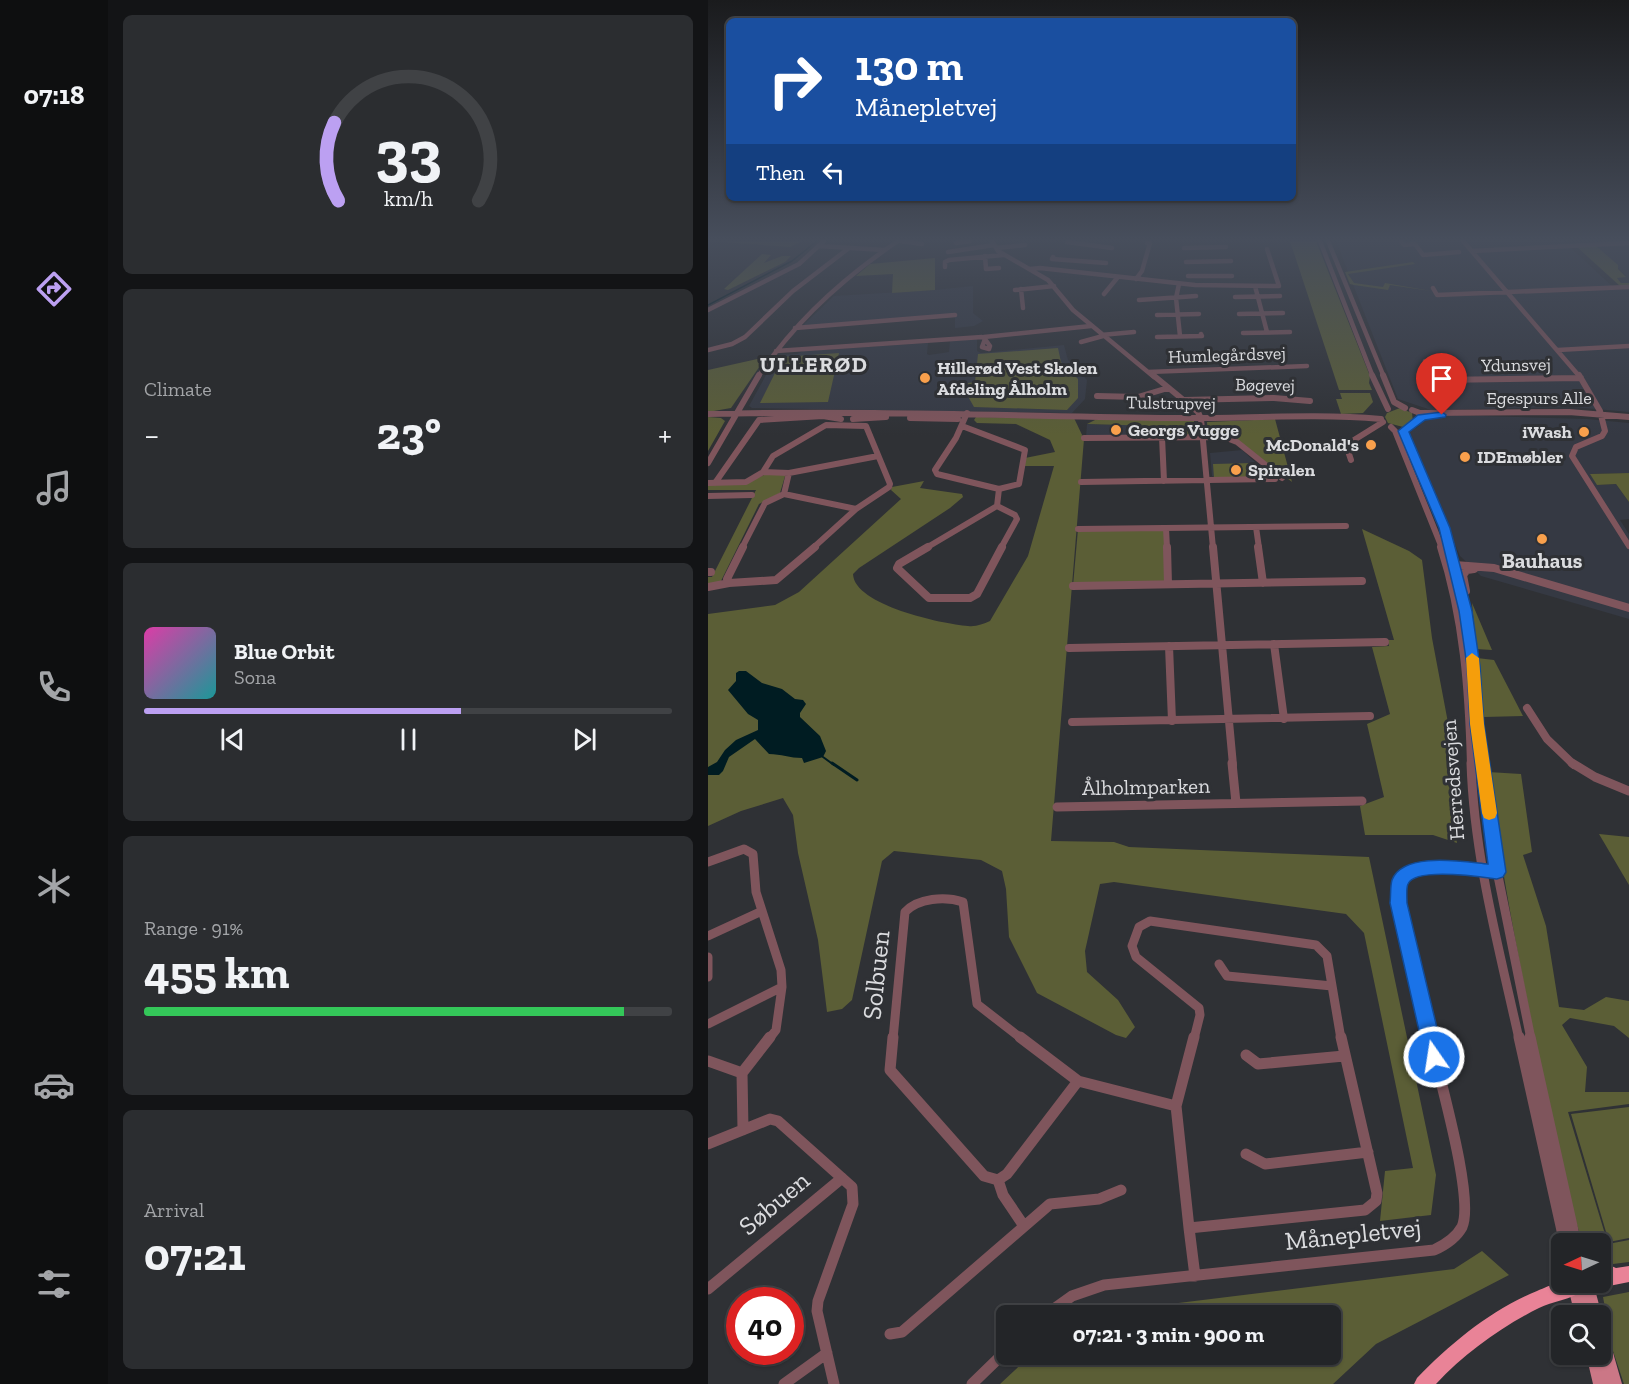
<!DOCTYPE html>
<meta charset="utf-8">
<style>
body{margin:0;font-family:"Zilla Slab",serif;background:#2b2d30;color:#f1f3f6;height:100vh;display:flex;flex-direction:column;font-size:22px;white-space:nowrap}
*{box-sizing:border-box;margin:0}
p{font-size:20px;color:#a3a5a8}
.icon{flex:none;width:33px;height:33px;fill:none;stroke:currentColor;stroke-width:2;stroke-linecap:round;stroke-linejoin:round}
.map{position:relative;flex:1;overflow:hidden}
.panel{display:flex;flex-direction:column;gap:15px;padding:15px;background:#131416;width:600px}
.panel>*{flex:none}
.hud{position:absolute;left:18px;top:18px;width:570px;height:183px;border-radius:9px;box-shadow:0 2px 4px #0004,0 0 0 2px #404245;background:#1a4fa0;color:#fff;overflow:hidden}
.needle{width:39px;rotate:266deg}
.fabs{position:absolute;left:843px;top:1233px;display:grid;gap:12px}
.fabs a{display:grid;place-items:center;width:60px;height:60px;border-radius:9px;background:#232528;box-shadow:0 2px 4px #0004,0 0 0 2px #404245;font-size:30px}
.speed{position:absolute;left:18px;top:1287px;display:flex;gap:12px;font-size:30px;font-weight:700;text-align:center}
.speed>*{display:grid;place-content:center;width:78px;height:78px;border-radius:50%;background:#232528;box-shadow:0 2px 4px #0004,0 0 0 2px #404245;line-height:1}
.speed .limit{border:9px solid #d22;background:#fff;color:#111}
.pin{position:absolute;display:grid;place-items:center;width:51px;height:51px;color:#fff;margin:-62px -26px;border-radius:50% 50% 50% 0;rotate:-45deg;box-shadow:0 0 6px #0007}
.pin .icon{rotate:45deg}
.me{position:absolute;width:66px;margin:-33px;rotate:347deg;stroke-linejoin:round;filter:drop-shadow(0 0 4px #0008)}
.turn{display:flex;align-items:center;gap:21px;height:126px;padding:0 30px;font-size:27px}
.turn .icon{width:78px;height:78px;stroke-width:2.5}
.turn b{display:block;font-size:42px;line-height:51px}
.then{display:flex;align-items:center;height:57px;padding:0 30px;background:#0003;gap:12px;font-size:22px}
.big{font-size:45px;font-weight:700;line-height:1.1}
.panel .card{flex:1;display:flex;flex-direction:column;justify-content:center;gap:9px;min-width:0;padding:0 21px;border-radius:9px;background:#2b2d30}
.panel .dial{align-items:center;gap:0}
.dial svg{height:156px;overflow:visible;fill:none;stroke:#404245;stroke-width:7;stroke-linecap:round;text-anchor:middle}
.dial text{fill:#f1f3f6;stroke:none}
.song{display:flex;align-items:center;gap:18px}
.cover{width:72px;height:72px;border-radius:9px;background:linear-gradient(135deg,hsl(320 70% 55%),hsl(180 70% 35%))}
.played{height:6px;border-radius:3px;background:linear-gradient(90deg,#bca0f2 60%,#404245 60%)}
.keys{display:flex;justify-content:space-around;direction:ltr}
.heat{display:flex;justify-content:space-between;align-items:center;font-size:33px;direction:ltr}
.charge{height:9px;border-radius:4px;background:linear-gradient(90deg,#34c759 91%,#404245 0)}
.trip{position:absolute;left:288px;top:1305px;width:345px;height:60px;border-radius:9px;background:#232528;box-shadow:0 2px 4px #0004,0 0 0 2px #404245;font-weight:700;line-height:60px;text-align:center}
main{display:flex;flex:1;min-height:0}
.dock{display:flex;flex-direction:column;width:108px;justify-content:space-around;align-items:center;background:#0e0f10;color:#a3a5a8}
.dock .icon{width:42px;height:42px}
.dock .selected{color:#bca0f2}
.dock b{font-size:27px;color:#f1f3f6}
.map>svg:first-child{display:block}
.built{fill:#353943}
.green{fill:#5b5e36}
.water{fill:#001c22}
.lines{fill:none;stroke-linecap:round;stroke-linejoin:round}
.stream-far2{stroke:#001c22;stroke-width:1.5}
.stream-far1{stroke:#001c22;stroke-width:2}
.stream{stroke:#001c22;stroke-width:3}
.minor-far4{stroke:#7f555c;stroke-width:4.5}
.minor-far3{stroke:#7f555c;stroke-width:6}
.minor-far2{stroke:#7f555c;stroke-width:8}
.minor-far1{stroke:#7f555c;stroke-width:9}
.minor{stroke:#7f555c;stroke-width:11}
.major{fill:#cb7786;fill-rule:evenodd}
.highway{fill:#e98397;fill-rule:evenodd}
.route{fill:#1a73e8;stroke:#114b97;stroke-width:1.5}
.slow{fill:#f59e0b}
.poi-dot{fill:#f9a04c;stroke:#2f3135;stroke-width:2}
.labels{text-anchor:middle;stroke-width:6;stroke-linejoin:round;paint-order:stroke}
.far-street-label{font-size:18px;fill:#dbdcdf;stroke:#2f3135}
.far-poi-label{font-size:18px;font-weight:bold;fill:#dbdcdf;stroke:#2f3135;text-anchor:start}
.poi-label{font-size:21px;font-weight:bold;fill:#dbdcdf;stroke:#2f3135}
.street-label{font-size:21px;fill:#dbdcdf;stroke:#2f3135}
.far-district-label{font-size:22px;font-weight:bold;letter-spacing:1.5px;fill:#dbdcdf;stroke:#2f3135}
.near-street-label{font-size:26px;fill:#dbdcdf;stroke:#2f3135}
</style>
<main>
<nav class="dock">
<b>07:18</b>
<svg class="icon selected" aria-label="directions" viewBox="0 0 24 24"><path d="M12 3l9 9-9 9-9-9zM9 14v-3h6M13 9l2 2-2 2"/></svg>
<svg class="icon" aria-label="music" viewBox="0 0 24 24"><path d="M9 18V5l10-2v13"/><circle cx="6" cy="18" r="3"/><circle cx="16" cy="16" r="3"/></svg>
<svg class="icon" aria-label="phone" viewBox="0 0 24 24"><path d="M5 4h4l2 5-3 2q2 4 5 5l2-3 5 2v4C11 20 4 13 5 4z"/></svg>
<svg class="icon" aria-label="climate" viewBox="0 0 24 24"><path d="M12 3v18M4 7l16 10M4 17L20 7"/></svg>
<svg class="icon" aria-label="car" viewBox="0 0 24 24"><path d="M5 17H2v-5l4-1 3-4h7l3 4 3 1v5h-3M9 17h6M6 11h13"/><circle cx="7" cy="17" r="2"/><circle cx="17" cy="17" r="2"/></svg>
<svg class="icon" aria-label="filters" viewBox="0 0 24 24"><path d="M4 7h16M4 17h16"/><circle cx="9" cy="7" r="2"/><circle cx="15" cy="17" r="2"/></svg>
</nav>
<section class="panel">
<div class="card dial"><svg viewBox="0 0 100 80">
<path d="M14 69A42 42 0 1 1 86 69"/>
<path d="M14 69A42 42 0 0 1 12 29" stroke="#bca0f2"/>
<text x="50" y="56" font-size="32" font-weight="700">33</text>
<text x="50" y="72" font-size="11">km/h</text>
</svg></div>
<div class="card"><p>Climate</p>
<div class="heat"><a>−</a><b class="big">23°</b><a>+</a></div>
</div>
<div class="card">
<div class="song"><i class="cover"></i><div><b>Blue Orbit</b><p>Sona</p></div></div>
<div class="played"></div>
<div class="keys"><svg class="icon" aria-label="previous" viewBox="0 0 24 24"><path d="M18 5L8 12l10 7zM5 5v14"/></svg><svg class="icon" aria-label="pause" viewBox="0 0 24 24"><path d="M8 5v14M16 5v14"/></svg><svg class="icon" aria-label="next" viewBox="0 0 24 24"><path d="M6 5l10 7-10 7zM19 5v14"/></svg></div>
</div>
<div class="card"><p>Range · 91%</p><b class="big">455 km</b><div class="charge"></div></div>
<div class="card"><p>Arrival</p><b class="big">07:21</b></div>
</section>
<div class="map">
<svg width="921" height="1384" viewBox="0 0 921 1384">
<rect width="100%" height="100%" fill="#2f3135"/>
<path class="built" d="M628,241H855L904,286L921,285V412L865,407L723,410L690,399Z
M901,241H921V283H913L908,277L918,276L885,244Z
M265,286V313L275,321L266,326L247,328V317L91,329L126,296L227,290Z
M269,339V351L273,353L356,345L360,360L379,380L377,399L364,413L44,408L41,406L69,355L89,354L95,351L220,343L219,354L221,355L241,352L242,341Z
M742,415L879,419L921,423V473L883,474L890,485L908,484L921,502V519L912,520L921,534V619L773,576L752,556L699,433L711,426L714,420Z
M379,424L435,425V436L378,437Z
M534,450L547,462L509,478L504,476L502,453Z"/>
<path class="green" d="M0,241H94L82,247Z
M582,241H608L662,376L661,383L664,390H631Z
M888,246L910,265V269L918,277L909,278L913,283H921V285L912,286L869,247Z
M54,254L63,255L56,263L74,256H83L77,262L20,290L16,289Z
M227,258V290L184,293L185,274L148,276L162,264Z
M705,262L707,264L640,274L646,283L675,287L677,283L723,291L682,285L680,290L646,285L642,284L637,272Z
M350,348L353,362L370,379V398L359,410L266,407L258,393L260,383L267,382L270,354Z
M131,353L120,402L52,403L75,357Z
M58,357L23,408L0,412V370Z
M632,393H662L665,402L655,413L633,414L628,399H634Z
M692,408L704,413L705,422L695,427L680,423L677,417L679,413Z
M0,417L13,418L17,421L0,451Z
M268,417L366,418L376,439L343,841L406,842L421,847L661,857L728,1175L723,1215L672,1221L677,1171L705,1168L656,933L638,914L406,882L392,884L377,951L379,972L410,1000L427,1027L418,1038L408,1035L329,993L301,937L298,889L294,871L273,860L186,851L174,861L144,1000L134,1009L119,1012L110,940L90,853L85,815L75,798L33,811L0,826V614L67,605L91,592L193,499L183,490L184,487L216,481L212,488L254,494L255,497L242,508L151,568L145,574C146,605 234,624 260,626C268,627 275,624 282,621L320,556L346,466H317V458L347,452L342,440L308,424L269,423L266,420Z
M408,419L486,421L487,436L470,434L450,436L449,426L379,424L387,420Z
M567,419L584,482L528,439L500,435L499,422Z
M545,463L562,477L506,478L505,464Z
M78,473L72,493L51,504L11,585H0V577H4L48,490H0V484H35L56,475Z
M921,473V502L908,484L889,485L882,474Z
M458,528L460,584L365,586L370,529Z
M654,529L701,551L714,560L724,638L741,728L740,778L749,843L725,835H657L652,806L676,797L659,724L682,714L664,647L681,646L680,640H686Z
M764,603L784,650L768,649Z
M769,658L786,660L815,716L776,717Z
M780,772L813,774L824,852L815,855L838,926L851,1007L876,1010L898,997L921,1001V1038L906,1026L862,1018L854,1025L879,1067L877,1092H921V1104L860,1112L900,1244L921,1240V1262L905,1264L893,1261L892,1244L875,1243C852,1178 840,1108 827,1040C809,951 792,862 780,772Z
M891,834L921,837V885Z
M921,1107V1238L901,1242L863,1114Z
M774,1251L801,1275L668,1344L625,1384H292L323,1355L622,1354V1316L382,1315L397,1312L746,1269Z
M921,1292V1384H916L905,1351L895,1297Z"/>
<path class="water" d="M31,671H38L54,683L74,689L87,699L95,700L98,704L92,713V717L112,736L118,751L115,757L96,763L94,758C82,758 73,754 61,754L47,739L21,757L15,771L11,775H0V767L9,762L17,750L28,740L50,730V720L40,714L20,690L28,681V673Z"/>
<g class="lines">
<path class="stream-far2" d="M0,305L84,261L109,241"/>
<path class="stream-far1" d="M115,757L126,765"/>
<path class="stream" d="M124,763L149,780"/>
<path class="minor-far4" d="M193,241L214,244
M284,241L290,251L340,280L365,310L446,377
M612,241L665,377
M620,241L676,377
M693,241L696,245L707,244L715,255L751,252
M755,241L872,377
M359,242L404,248
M248,243L262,241
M111,246L176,250
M288,248L317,245
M476,248L518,247
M764,251L921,243
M240,252L286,245
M277,256L278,269L291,268
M345,257L344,259L398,263
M478,262L523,261
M237,267V262L241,260L295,255
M322,269L332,268L487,285L571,286L559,249
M480,276H524
M428,279L434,271L442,243H439
M471,284L468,298L472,336
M547,286L559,332
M725,288L729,295L921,287
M313,289L315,308
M307,290L346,286
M396,294L410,277
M527,297L572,296
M431,300L488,296
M0,310L91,264L116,241
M531,314L575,313
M449,315L491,314
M87,328L247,315
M535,333L582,332
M393,335L426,332
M276,337L383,326
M449,337L494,336L493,334
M277,339L282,346L281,349L274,347Z
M373,342L395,336
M0,350L24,344L37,337L85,291L141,248
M850,350L921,346
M68,351L274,337L277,339
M717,361L727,377
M440,372L599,366
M50,377C87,321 135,278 190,241"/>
<path class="minor-far3" d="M445,375L490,412L493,419L505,548
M664,375L680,409
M675,375L686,402L697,408
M726,375L729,380L873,378
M871,375L892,411L897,431L894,436L868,447L864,456L921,546
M389,396L430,397L460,388
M476,400L566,398L602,401
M704,410L712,413L861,412L921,417
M0,414C155,410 309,416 464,418C534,419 603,413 673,419
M202,418L250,419
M145,419L178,417
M709,422L714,417L722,416
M254,426L317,450L311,484L291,489L229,474L227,470L248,438L259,413
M683,427L687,431L734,548
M697,429L695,431L737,528L742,548
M454,437L456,481
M376,438L516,437L529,442L574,478
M643,460L638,445L675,422
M0,463L51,375
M55,472L81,473L170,456
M373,482L567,479
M0,483L38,482L55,472L65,456L118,425L158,426L182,484L181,487L148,509L105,548
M7,483L51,420L115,416L133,419
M76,494L148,509
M0,496L44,495
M289,506L307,515L309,519L293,548
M289,506L291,489
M548,527L551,548
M458,528L459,548
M370,529L638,526
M34,548L57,503L76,494L81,473
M218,548L289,506"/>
<path class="minor-far2" d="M35,547L19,579L21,583L68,580L107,547
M220,547L191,564L189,568L221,598H262L269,594L294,547
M459,547L460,584
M505,547L525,765
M550,547L555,583
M733,547C756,618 761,691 763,765
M742,547L758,611L775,765
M747,565L786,568L921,608
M0,572H3
M365,586L654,581
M0,587L21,583
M758,591L755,575L759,570L766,569
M566,644L576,719
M461,646L464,721
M361,648L677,642
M819,708L839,739L866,765
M364,722L662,716"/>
<path class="minor-far1" d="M524,763L528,803
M763,763C766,857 791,948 811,1039
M774,763L789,871L823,1039
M864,763L887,777L921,791
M349,807L654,801
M0,862L36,849L45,854L48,892L73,970L74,987L68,1030L61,1039
M0,936L54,911
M0,957V977
M511,964L519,976L624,986
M0,1024L74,987
M185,1039L197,912C210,898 237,896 255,902L269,1004L314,1039
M486,1039L492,1015L491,1008L428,957L424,946L431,927L442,921L608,945L619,956L633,1039
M722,1039L689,892C701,852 758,869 789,871"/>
<path class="minor" d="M185,1037L182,1070L276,1176L290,1180L299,1174L370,1081
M312,1037L370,1081
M811,1037L857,1244
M822,1037L868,1244
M538,1055L550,1064L636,1056
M0,1061L34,1073
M370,1081L468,1106
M35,1130L34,1073L62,1037
M0,1144L62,1119L70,1121L144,1187L145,1204L110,1301L109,1311L126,1384
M538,1154L557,1164L660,1152
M290,1180L295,1195L316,1226
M481,1228L487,1276
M481,1228L468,1106L486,1037
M481,1228L657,1210L668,1201L669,1193L633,1037
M0,1289L134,1178
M336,1316L364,1296L396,1285L726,1250C737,1245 748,1238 754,1227C767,1198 730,1074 722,1037
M182,1334L194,1332L342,1204L391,1199L413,1190
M76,1384L119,1353
M264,1384L298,1351"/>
<path class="major" d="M862,1282H885L894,1316L892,1321V1316H867L860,1287Z
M892,1328L897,1330L900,1335L914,1384H885L878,1354H892Z"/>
<path class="highway" d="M892,1261L908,1268L921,1266V1282L891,1288L879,1293L874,1291C863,1300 844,1301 831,1308C793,1327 757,1353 728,1384H706L709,1378C743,1343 783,1310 829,1291C836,1288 844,1284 851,1283C863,1280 879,1282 892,1282Z"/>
</g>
<linearGradient id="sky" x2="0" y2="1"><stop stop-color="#1a1b1d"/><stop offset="0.55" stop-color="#474e5c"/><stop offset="1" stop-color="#474e5c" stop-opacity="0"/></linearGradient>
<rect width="921" height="435" fill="url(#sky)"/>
<path class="route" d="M734,412L738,415L737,417L717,420L701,432L742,528L764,611L772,666L776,724L798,872L795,877L789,879C774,877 707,867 700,884C698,888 699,898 699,903L736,1057L733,1063L726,1066L720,1063L717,1057L682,903C683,896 682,886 684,880C695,851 757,862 780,864L762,724L759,666L751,611L731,528L690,431L710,415Z"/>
<path class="slow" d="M764,653L771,658L776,724L789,813L787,818L781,820L776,818L774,813L762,724L758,658Z"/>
<g class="poi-dot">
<circle cx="217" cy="378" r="6"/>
<circle cx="408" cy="430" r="6"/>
<circle cx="876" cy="432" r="6"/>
<circle cx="663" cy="445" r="6"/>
<circle cx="757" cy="457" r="6"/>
<circle cx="528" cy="470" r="6"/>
<circle cx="834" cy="539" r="6"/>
</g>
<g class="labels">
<g class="far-street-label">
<text transform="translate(519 355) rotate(-2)" y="6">Humlegårdsvej</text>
<text transform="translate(808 365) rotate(-1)" y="6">Ydunsvej</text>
<text transform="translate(557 385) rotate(1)" y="6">Bøgevej</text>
<text x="831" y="404">Egespurs Alle</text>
<text transform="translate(463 403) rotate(1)" y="6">Tulstrupvej</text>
</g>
<g class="far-poi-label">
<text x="229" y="374">Hillerød Vest Skolen<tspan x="229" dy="21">Afdeling Ålholm</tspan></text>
<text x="420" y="436">Georgs Vugge</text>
<text x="864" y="438" text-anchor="end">iWash</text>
<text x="651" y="451" text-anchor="end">McDonald's</text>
<text x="769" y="463">IDEmøbler</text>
<text x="540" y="476">Spiralen</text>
</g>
<g class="poi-label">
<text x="834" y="568">Bauhaus</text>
</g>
<g class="street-label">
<text transform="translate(745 780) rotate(-94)" y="7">Herredsvejen</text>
<text transform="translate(438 787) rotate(-1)" y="7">Ålholmparken</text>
</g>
<g class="far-district-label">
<text x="106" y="372">ULLERØD</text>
</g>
<g class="near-street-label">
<text transform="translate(168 975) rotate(-84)" y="9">Solbuen</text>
<text transform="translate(66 1203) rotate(-40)" y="9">Søbuen</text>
<text transform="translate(645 1234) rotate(-6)" y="9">Månepletvej</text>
</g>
</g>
</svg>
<div class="fabs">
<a><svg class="needle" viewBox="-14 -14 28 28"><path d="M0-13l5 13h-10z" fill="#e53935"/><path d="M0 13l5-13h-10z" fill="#a3a5a8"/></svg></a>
<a><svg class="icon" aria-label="search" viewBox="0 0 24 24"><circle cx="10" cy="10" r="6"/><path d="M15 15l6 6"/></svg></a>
</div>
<div class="speed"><div class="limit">40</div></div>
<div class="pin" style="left:734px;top:415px;background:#d93025"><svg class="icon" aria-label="arrive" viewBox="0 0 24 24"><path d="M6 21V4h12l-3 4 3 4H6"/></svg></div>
<svg class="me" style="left:726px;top:1057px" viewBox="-20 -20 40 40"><circle r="17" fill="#1a73e8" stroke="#fff" stroke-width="3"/><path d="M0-11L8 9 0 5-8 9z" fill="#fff"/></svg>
<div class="trip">07:21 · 3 min · 900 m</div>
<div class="hud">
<div class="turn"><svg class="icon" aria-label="right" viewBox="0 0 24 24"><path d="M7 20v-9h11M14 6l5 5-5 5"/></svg><div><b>130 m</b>Månepletvej</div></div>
<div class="then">Then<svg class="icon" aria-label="left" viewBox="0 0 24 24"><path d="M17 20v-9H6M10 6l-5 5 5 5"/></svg></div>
</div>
</div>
</main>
